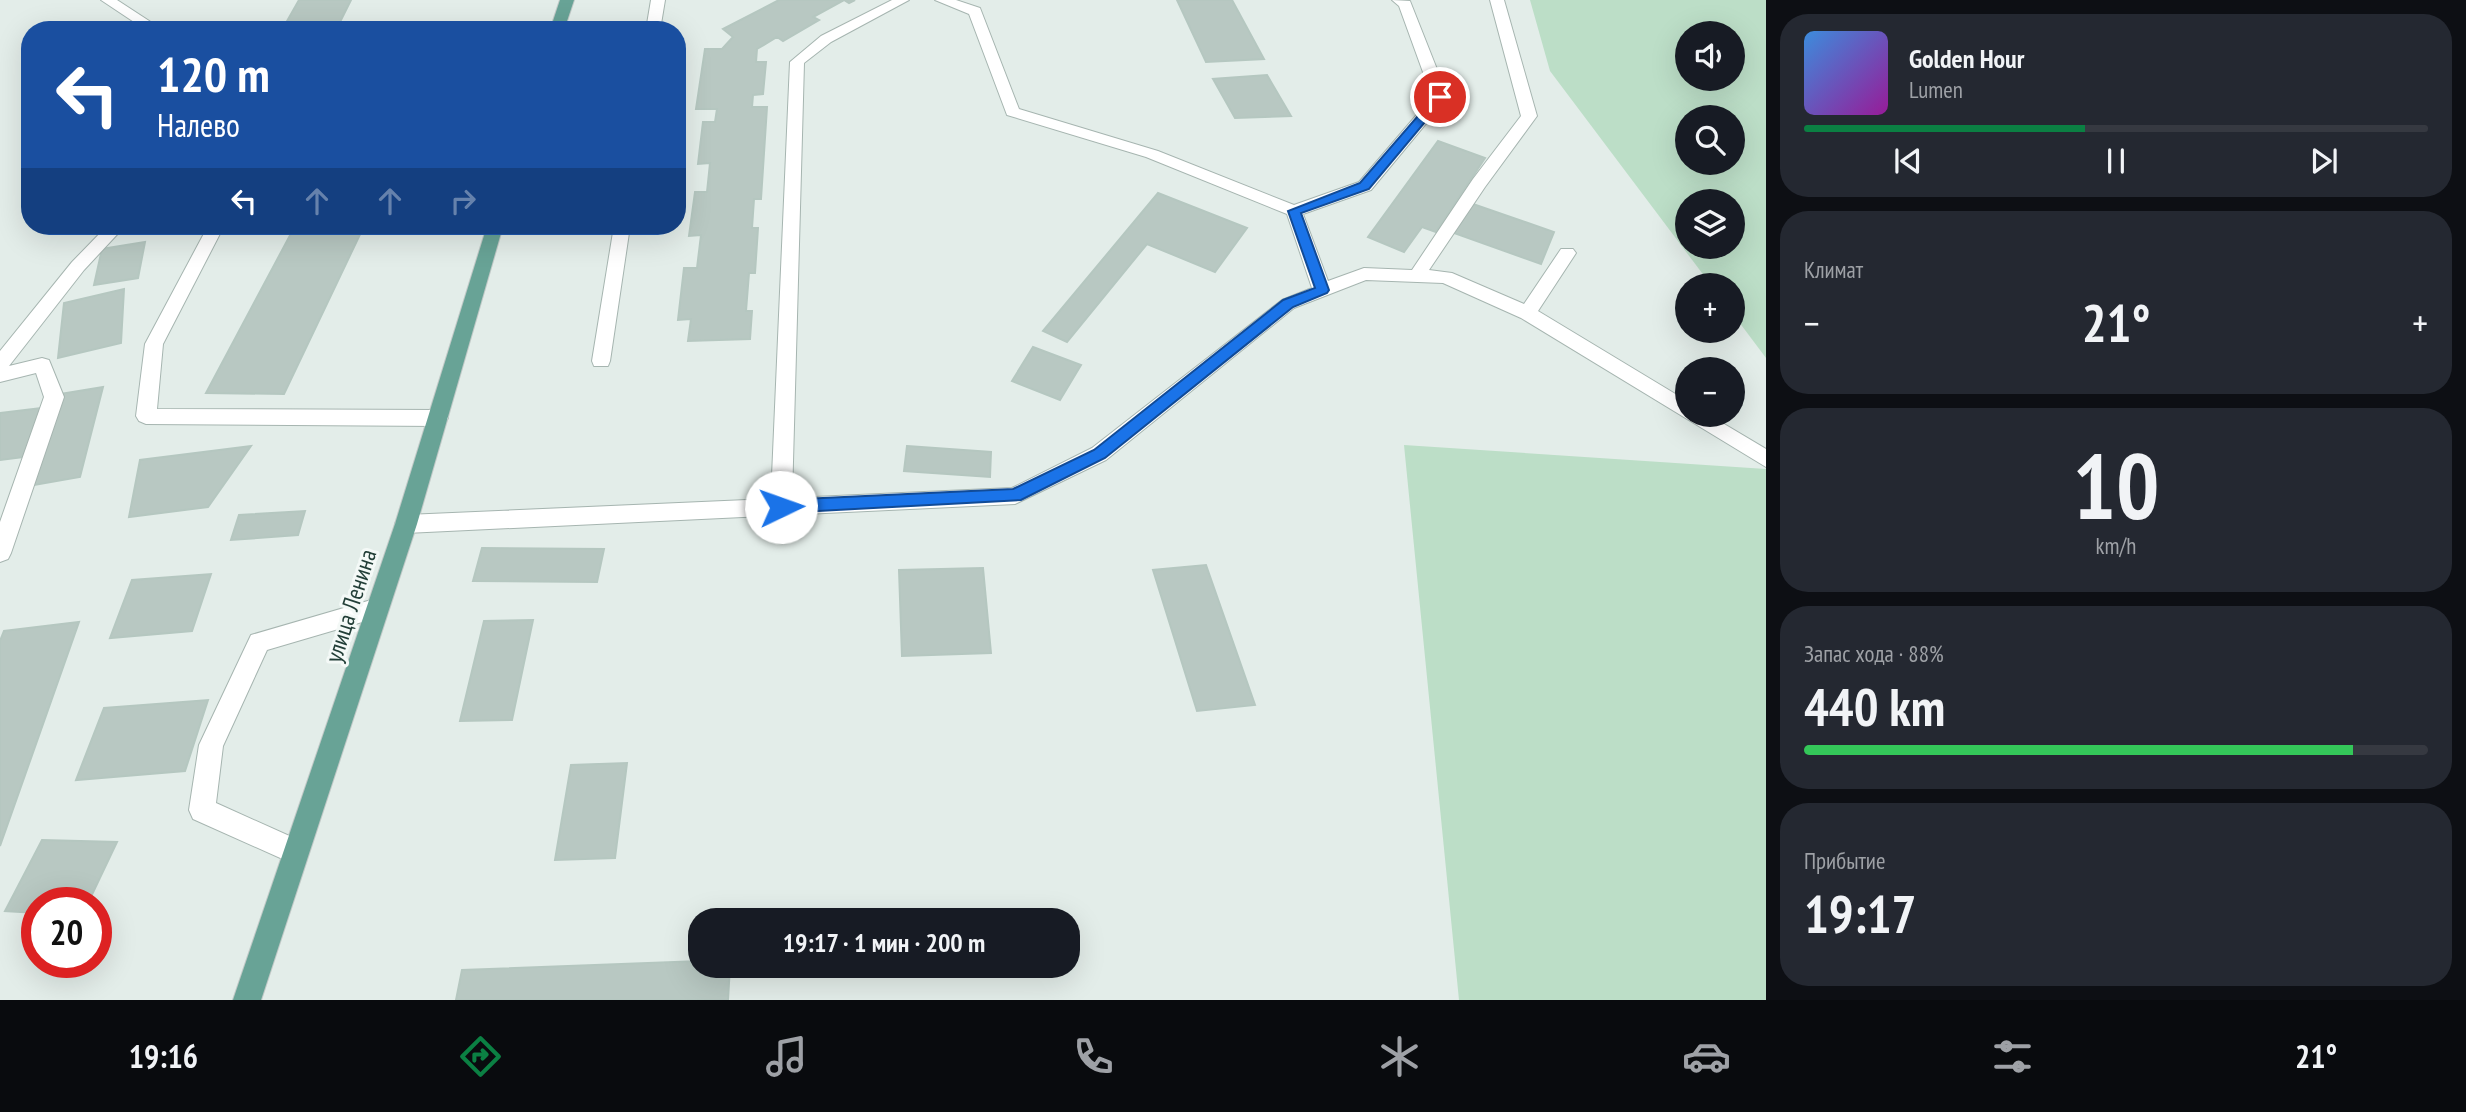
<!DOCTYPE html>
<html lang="ru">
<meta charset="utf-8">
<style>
body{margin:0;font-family:"PT Sans Narrow",sans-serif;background:#242831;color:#f1f3f6;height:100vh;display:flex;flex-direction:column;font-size:26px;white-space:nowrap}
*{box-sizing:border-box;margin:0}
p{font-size:23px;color:#9ea1a6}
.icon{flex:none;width:38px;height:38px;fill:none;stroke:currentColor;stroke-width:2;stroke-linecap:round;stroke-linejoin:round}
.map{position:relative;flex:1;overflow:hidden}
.panel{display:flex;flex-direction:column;gap:14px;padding:14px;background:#0d0f14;width:700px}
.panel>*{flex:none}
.hud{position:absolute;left:21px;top:21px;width:665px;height:214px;border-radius:28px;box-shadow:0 7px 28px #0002;background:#1a4fa0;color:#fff;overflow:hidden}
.tools{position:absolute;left:1675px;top:21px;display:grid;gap:14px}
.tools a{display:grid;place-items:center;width:70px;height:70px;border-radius:50%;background:#171b24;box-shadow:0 7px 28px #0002;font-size:35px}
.speed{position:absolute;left:21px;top:887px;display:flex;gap:14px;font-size:35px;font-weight:700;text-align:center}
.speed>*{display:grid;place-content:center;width:91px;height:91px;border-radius:50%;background:#171b24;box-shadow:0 7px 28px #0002;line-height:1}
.speed .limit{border:10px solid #d22;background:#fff;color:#111}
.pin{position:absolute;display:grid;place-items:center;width:60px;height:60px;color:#fff;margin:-30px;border:4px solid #fff;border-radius:50%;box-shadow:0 2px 7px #0007}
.me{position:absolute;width:77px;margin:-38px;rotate:87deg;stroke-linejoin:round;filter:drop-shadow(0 0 5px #0008)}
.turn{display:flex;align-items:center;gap:24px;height:147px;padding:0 21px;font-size:32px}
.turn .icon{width:91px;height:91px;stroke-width:2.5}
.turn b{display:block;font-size:49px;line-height:60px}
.lanes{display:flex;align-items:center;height:66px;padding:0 21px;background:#0003;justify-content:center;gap:35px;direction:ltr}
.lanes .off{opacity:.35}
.big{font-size:52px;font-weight:600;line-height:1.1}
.panel .card{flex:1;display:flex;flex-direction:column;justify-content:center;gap:10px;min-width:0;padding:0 24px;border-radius:28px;background:#242831}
.panel .dial{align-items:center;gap:0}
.dial b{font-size:91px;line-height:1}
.song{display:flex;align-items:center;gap:21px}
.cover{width:84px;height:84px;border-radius:10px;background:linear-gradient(135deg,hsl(210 70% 55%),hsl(300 70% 35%))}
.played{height:7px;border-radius:4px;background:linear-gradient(90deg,#0b8043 45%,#363941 45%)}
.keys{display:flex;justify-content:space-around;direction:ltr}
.heat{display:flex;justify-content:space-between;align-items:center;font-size:38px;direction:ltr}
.charge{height:10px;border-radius:5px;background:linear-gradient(90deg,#34c759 88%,#363941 0)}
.trip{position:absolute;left:688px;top:908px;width:392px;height:70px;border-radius:28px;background:#171b24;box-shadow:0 7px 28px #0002;font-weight:600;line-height:70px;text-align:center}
.tabs{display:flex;height:112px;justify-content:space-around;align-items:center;background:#090b0e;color:#9ea1a6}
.tabs .icon{width:49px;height:49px}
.tabs .current{color:#0b8043}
.tabs b{font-size:32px;color:#f1f3f6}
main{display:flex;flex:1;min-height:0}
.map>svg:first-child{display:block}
.green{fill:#bcdec7;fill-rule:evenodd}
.building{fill:#b8c8c2;stroke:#b5c7c0;stroke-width:2}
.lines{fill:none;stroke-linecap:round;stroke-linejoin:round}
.minor-casing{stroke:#a6b5b0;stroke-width:2}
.major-casing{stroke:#c1c9c7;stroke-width:2}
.minor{fill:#fff;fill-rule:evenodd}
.major{fill:#68a396;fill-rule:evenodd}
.route{fill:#1a73e8;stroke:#114b97;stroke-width:2}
.labels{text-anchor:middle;stroke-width:6;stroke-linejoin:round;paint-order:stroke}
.street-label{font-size:24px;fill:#233f38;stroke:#f4f9f7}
</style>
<main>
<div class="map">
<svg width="1766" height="1000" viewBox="0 0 1766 1000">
<rect width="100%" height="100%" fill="#e3ede9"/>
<path class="green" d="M1530,0H1766V358L1733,314L1732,285H1711L1550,71ZM1687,33H1732V79H1687ZM1687,117H1732V163H1687ZM1687,201H1732V247H1687Z
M1404,445L1766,469V1000H1459Z"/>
<path class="building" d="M299,0H351L336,30H282Z
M779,0H855L849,3L844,0L813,17L819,20L783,41L777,37L757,49L756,62H766L763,94L753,95L752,107H767L761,199H754L752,228H758L755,273H749L746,311H752L750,339L688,341L691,319L678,320L684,268H697L701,235L689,236L695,192H707L710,163L698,164L703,122H715L717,109H696L705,49H722L733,37L723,29Z
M1177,0H1232L1264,59L1206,62Z
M1267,75L1291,116L1235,118L1213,79Z
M1438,141L1485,158L1436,232L1422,227L1404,252L1368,237Z
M1158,193L1247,228L1215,272L1147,244L1067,342L1043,331Z
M1470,203L1554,232L1541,264L1454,233Z
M295,226H364L284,394L206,393Z
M546,226H583L581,232L544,233Z
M145,242L138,278L94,285L102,249Z
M124,289L121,343L58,358L64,303Z
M1033,347L1081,365L1060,400L1012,381Z
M103,387L80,477L34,485L61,394Z
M42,408L23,457L0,460V413Z
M251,446L208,507L129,517L140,460Z
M907,446L991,452L990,477L904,471Z
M305,511L298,535L231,540L239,515Z
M482,548L604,549L597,582L473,581Z
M1206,565L1255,705L1197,711L1153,570Z
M983,568L991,653L902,656L899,570Z
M211,574L192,631L110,638L132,580Z
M533,620L512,720L460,721L484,621Z
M79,622L0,846V641L4,631Z
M208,700L185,771L76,780L104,708Z
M627,763L615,858L555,860L571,765Z
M42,840L117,842L88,903H37V913L5,911Z
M700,961V966H730L728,1000H456L462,970Z"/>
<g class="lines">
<g class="minor-casing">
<path id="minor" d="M101,0H117L163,30H146Z
M651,0H665L660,30H646Z
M892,0H909L831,42L804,63L792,498L1012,488L1092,448L1282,300L1312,288L1287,214L1146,157L1007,115L969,14L935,0H956L980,8L1019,109L1158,151L1294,205L1359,182L1432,97L1399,6L1392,0L1410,1L1448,97L1371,190L1303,214L1328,281L1364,268L1412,270L1473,179L1521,116L1490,0H1504L1537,116L1485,187L1429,270L1452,273L1524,304L1561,249H1573L1576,253L1538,311L1687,401V415H1709L1766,449V467L1521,318L1443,283L1366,280L1294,308L1106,460L1015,504L406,533L398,530L395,524L398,518L406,515L771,499L790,62L821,36Z
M107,226H125L84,270L9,366L42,358L49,360L64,397L11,553L8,559L0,562V522L44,397L36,373L0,382V351L72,262Z
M208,226H224L163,344L157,409L438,410L445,413L448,418L445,423L438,426L146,424L139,421L136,416L145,344Z
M614,226H630L610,361L608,366H594L592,361Z
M378,598L386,601L389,608L386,615L267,650L223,746L216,803L305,843L309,852L305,861L296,865L193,819L189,810L199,745L251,635Z"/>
</g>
<g class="major-casing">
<path id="major" d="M560,0H574L564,30H550Z
M487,226H503L417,524L261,1000H233L395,524Z"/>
</g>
<use href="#minor" class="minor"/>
<use href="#major" class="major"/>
</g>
<path class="route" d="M1436,95L1446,97L1369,189L1301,213L1329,290L1327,293L1293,307L1105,458L1021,500L781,513L775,511L773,507L781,500L1013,489L1094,450L1283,300L1315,288L1288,211L1360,183Z"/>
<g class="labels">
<g class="street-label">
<text transform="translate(351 606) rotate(-72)" y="8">улица Ленина</text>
</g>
</g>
</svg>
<div class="tools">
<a><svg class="icon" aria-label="sound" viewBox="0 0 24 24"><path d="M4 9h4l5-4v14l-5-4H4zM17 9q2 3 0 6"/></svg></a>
<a><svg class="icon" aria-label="search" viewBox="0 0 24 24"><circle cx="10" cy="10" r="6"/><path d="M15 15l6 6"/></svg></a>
<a><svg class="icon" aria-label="layers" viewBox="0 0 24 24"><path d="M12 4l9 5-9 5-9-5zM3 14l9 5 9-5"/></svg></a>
<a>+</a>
<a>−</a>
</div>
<div class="speed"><div class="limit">20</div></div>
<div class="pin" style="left:1440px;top:97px;background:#d93025"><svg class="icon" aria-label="arrive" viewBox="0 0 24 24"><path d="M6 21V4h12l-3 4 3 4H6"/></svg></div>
<svg class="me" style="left:781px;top:507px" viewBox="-20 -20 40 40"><circle r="19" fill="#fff"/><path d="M0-13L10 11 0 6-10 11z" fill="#1a73e8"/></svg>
<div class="trip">19:17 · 1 мин · 200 m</div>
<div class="hud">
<div class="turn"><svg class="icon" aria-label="left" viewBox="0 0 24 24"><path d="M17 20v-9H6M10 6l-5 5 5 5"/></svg><div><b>120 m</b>Налево</div></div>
<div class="lanes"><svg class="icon" aria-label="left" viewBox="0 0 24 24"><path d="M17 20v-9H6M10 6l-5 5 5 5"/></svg><svg class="icon off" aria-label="ahead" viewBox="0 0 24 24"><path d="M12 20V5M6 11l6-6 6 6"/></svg><svg class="icon off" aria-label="ahead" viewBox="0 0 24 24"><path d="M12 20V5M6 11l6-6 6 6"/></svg><svg class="icon off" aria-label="right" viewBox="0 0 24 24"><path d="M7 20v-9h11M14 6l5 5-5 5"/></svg></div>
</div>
</div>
<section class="panel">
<div class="card">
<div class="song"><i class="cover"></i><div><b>Golden Hour</b><p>Lumen</p></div></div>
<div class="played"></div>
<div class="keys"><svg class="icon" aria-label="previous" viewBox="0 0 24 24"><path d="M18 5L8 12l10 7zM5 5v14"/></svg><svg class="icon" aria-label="pause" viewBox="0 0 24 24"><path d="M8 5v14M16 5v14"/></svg><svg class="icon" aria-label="next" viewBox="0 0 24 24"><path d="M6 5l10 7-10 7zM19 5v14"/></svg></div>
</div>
<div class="card"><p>Климат</p>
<div class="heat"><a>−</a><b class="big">21°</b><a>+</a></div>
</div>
<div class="card dial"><b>10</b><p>km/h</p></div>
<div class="card"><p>Запас хода · 88%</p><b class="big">440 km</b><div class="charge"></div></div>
<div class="card"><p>Прибытие</p><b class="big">19:17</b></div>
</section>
</main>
<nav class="tabs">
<b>19:16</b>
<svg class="icon current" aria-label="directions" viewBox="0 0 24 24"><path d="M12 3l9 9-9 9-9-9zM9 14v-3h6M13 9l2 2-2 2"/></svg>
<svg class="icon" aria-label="music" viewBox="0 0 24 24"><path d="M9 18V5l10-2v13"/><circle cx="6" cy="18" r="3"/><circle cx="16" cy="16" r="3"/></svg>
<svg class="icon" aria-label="phone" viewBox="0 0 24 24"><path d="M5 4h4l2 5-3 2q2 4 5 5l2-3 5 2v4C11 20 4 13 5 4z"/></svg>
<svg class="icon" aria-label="climate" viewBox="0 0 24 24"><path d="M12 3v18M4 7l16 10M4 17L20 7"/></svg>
<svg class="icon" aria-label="car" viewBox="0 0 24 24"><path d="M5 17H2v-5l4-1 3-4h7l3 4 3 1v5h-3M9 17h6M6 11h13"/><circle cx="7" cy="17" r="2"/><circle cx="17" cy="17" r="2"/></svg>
<svg class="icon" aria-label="filters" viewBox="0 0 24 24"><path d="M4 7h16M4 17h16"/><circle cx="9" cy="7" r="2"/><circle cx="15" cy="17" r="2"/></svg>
<b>21°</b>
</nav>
